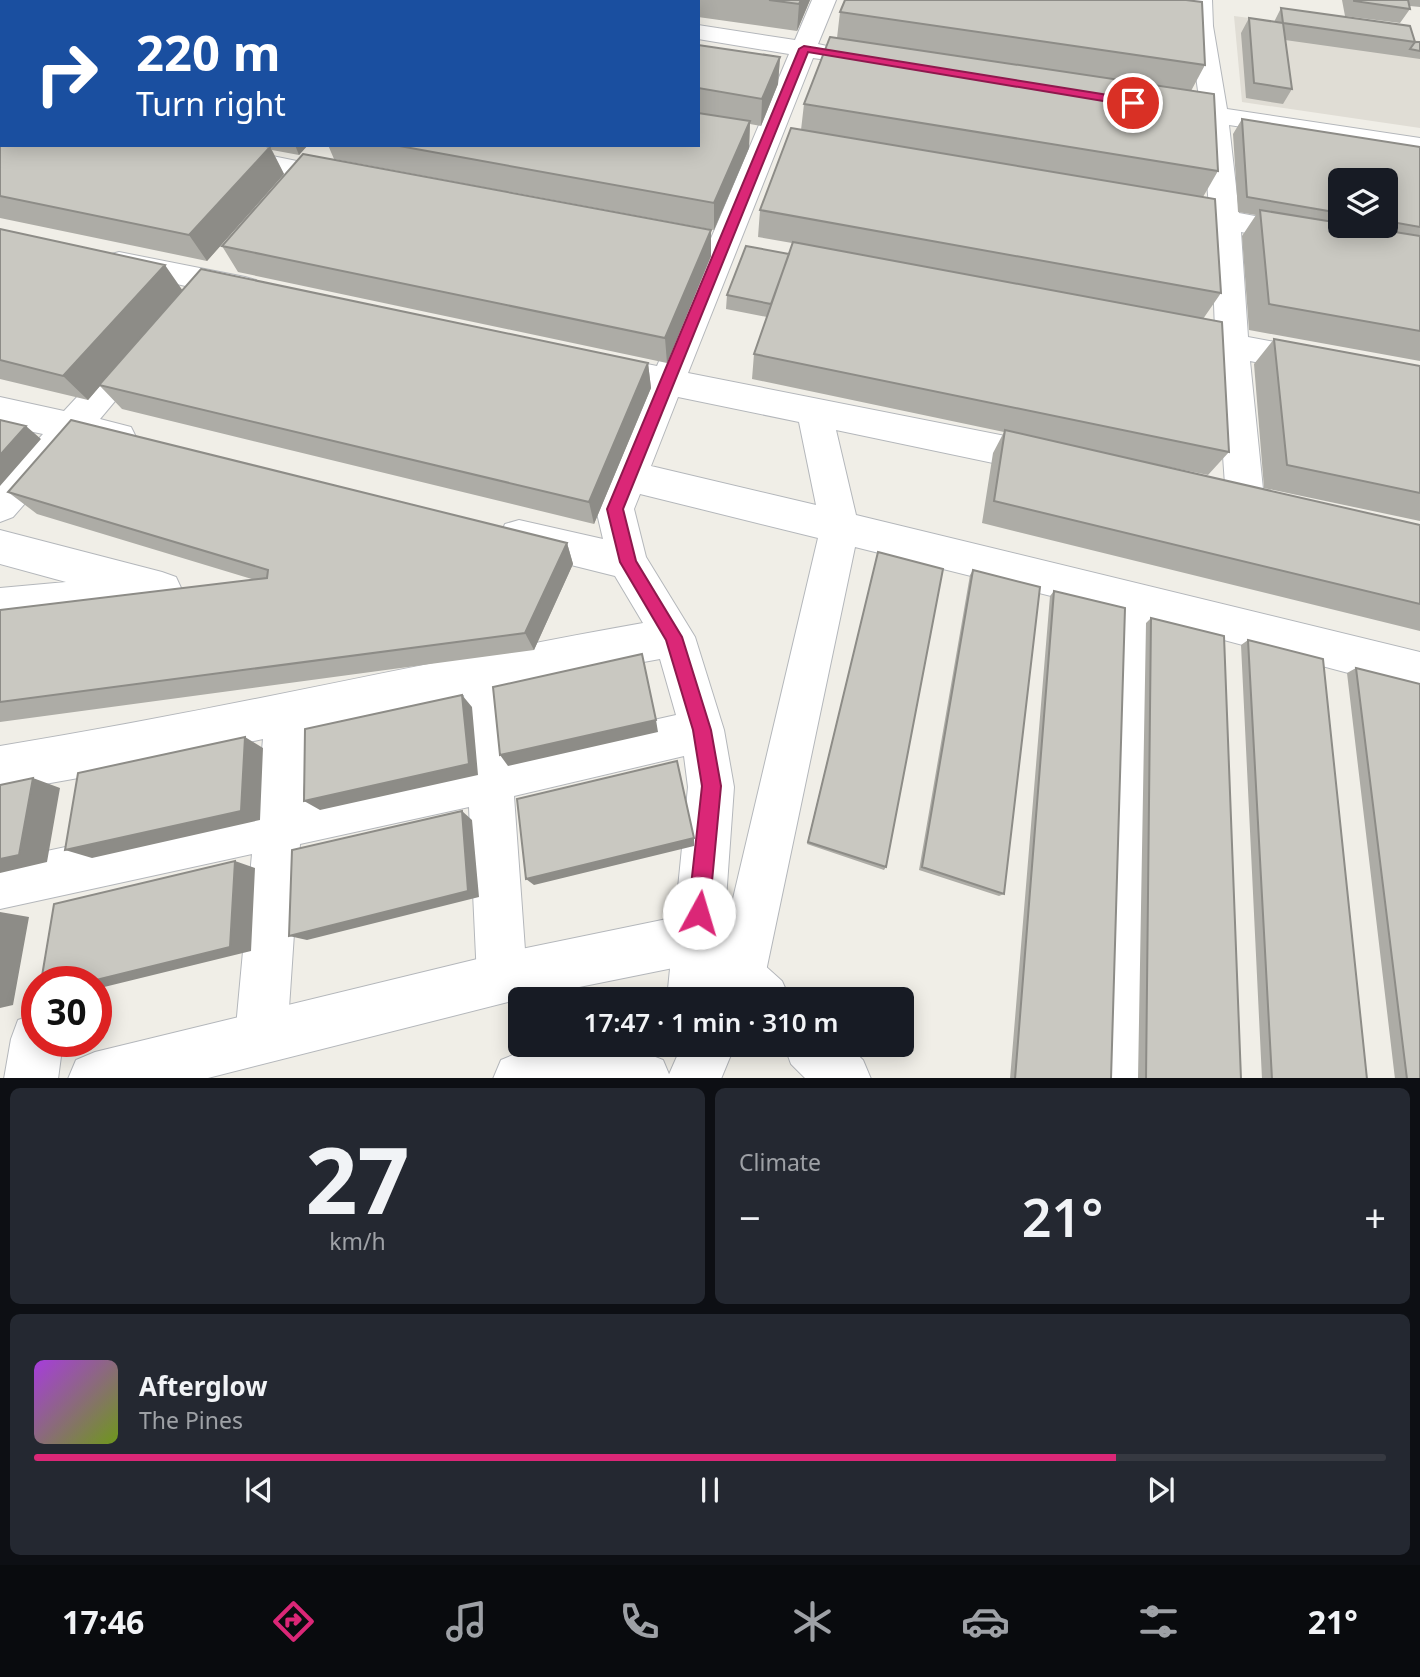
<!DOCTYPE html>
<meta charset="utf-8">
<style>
body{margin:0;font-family:"Noto Sans",sans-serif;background:#242831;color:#f1f3f6;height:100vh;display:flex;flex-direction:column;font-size:26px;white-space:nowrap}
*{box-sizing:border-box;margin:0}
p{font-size:23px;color:#9ea1a6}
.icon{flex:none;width:38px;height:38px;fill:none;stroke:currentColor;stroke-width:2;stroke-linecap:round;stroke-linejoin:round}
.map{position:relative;height:1078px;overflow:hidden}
.drawer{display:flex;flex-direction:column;gap:10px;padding:10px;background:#0d0f14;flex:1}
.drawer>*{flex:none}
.banner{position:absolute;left:0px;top:0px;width:700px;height:147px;box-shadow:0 4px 18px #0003;background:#1a4fa0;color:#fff;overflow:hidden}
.tools{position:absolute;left:1328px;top:168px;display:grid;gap:14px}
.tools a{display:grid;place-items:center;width:70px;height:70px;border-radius:10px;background:#171b24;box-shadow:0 4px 18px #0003;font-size:35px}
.speed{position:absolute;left:21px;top:966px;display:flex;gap:14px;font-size:35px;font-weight:700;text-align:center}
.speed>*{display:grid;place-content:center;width:91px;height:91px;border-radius:50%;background:#171b24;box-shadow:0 4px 18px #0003;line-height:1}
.speed .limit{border:10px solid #d22;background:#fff;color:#111}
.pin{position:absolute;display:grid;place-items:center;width:60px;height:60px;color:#fff;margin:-30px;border:4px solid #fff;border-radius:50%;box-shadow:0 2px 7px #0007}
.me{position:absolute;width:77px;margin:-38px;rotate:6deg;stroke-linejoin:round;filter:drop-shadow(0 0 5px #0008)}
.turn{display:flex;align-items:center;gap:24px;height:147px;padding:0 21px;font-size:32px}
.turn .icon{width:91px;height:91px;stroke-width:2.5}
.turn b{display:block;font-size:49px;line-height:60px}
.big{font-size:52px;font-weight:600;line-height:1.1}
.drawer .card{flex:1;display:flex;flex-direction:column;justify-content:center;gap:10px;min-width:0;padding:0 24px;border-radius:10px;background:#242831}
.drawer .dial{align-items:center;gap:0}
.dial b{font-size:91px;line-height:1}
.song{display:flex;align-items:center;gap:21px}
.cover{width:84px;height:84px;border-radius:10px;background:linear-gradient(135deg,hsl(280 70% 55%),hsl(80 70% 35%))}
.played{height:7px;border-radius:4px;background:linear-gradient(90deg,#db2777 80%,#363941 80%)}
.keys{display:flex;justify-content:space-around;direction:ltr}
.heat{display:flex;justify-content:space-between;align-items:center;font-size:38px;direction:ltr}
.drawer .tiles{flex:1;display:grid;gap:10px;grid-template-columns:1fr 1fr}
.card:last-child{grid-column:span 2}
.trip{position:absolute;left:508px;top:987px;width:406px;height:70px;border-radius:10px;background:#171b24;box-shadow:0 4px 18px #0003;font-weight:600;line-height:70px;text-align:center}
.dock{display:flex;height:112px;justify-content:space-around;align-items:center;background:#090b0e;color:#9ea1a6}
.dock .icon{width:49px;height:49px}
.dock .current{color:#db2777}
.dock b{font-size:32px;color:#f1f3f6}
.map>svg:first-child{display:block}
.education{fill:#e0ddd5}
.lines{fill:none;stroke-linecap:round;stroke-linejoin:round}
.minor-casing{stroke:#b4b7bb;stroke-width:2}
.tertiary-casing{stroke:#b4b7bb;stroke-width:2}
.secondary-casing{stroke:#b5b9be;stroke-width:2}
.minor{fill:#fff;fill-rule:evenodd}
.tertiary{fill:#fff;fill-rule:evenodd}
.secondary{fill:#fff;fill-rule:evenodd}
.wall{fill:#adaca6;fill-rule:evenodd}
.shaded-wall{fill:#8d8c87}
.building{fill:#c9c8c1;stroke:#8d8c87;stroke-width:2}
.route{fill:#db2777;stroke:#8e194d;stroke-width:2}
</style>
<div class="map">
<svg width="1420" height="1079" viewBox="0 0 1420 1079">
<rect width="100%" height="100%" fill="#f0eee7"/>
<path class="education" d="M1234,16L1420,41V128L1242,102Z"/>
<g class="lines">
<g class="minor-casing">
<path id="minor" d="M52,0H76L51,2Z
M432,0H456L431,2Z
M489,0H522L523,2H491Z
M812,0H836L818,44L836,48L839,53L836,58L827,60L813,58L688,373L1046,444L1059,449L1064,459L1059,469L1046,474L836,430L856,515L1420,652V692L1152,621L1146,1079H1092L1111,611L855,547L765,976L756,999H667L688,787L684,756L514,796L527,978L520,996L502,1003L484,996L477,978L469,807L300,844L287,1038L280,1057L261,1064L242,1057L235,1038L252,854L0,909V861L257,806L263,739L84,777L0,792V746C215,711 428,661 643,623L615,576L519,552L505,548L500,536L505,524L519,520L603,539L596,509L647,390L585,376L580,367L585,358L597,354L657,366L789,54L698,39V25L795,40ZM678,397L799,422L816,505L651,466ZM640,494L818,538L723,941L734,787L724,730L695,637L646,557L634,509ZM660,659L676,715L511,752L506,687ZM464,695L467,762L303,796L308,729Z
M1188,0H1212L1213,26L1227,109L1420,138V154L1229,125L1239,213L1314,227L1318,234L1314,241L1303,244L1241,232L1248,337L1420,369V395L1250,361L1264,499L1258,510L1245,515L1232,510L1226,499L1216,355L1159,342L1155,334L1159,326L1171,322L1215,330L1211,227L1156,216L1151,209L1156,202L1166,200L1209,207L1202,121L1153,113L1149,107L1153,101L1162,99L1200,105L1189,26Z
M0,100H2V116H0Z
M162,145H218L341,170L351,173L355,179L351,185L341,188L175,153L165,151Z
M119,252L245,277L256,280L261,288L256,296L245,299L108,269L104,262L108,255Z
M140,339L152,342L157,351L100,419L131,427L136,437L131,447L118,451L79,442L13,517L0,522V481L43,434L0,425V397L64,411L128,342Z
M0,530L162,572L176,577L182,590L176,603L162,608L0,624V588L66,582L0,564Z
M37,1013V1041H63L58,1079H4L11,1039L18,1020Z
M682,1045H735L721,1079H667Z"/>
</g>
<g class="tertiary-casing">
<path id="tertiary" d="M696,913L714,920L782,981L790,999H726L688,965L520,999L204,1079H68L76,1060L95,1052L502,953Z
M580,1045C616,1045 629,1046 663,1060L671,1079H493L501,1060L520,1052Z
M784,1045H847L863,1060L871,1079H806L791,1064Z"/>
</g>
<g class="secondary-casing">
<path id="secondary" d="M12,0H36L11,2Z
M0,32H2L0,49Z"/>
</g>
<use href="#minor" class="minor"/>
<use href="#tertiary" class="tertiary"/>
<use href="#secondary" class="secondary"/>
</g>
<path class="wall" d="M266,0H437L435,2H277Z
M586,0H810L797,31L698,17V2H598Z
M1342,0H1420V7L1410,6V9L1400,23L1345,16Z
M1281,8L1420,42V59L1285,40L1292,89L1283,104L1246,98L1241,33L1249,18L1274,22Z
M840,12L1205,65L1191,91L1218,171L1203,197L1221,293L1203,319L1229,452L1208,475L1145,462L1420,525V631L982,523L993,453L1004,432L752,379L754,354L767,317L726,309L727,295L789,254L792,243L758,237L760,210L801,130L804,104L837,38Z
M698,45L780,57L778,84L761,126L750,124L749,148L714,230L334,159L328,145H698Z
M1242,119L1420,147V361L1249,330L1242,236L1256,215L1238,212L1233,134ZM1340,180H1386V226H1340Z
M0,125L2,145H308L299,155L272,150L284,174L207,261L0,218Z
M0,229L183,290L648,363L651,388L594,524L122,409L100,386L88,400L0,379Z
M711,230V256L667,363L238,272L222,246Z
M1274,339L1420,366V521L1264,488L1254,364Z
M8,492L567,543L573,564L534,650L0,722V610L255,580L37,514Z
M878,552L886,867L884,870L807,844Z
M973,570L1004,894L999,896L919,870L970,575Z
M1054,591L1111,1079H1010L1050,596Z
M1151,618L1241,1079H1138L1146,623Z
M1248,640L1367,1079H1262L1241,645Z
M1356,668L1420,1079H1395L1347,673Z"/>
<path class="shaded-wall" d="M409,0H437L435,2H410Z
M801,0H810L797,31L799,4Z
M780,57L778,84L761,126L762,99Z
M750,121L749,148L714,230V203Z
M295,145H308L299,155Z
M270,147L284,174L207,261L189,235Z
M711,230V256L667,363L665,338Z
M165,265L183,291L99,385L100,386L88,400L63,376Z
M648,363L651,388L594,524L589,502Z
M26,426L41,439L0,486V455Z
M567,543L573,564L534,650L525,633Z
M462,695L472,707L478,775L320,810L304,801Z
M656,720L658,732L508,766L500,755Z
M245,737L263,748L260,820L92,858L65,850Z
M33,778L60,788L47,862L0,873V859Z
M462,811L472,820L479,897L307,940L289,936Z
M694,838V846L534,885L526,879Z
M235,861L255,868L251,951L96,989V982H88Z
M0,912L29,917L13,1005L0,1008Z"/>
<path class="building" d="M769,0H801L799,4Z
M845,0H1186L1202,2L1205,65L840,12Z
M1354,0H1408L1410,9L1354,1Z
M1281,8L1410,26L1415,42L1283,23L1292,89L1254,83L1249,18L1283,23Z
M830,37L1214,94L1218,171L804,104Z
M1415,42H1420V51L1410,49Z
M698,45L780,57L762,99L698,88Z
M698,113L750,121L714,203L394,145H698Z
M1242,119L1420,147V227L1386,221V180H1340V213L1247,197Z
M791,128L1215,199L1221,293L760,210Z
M2,129V145H262L270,147L189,235L0,196V130Z
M303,154L711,230L665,338L222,246Z
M1260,210L1340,223V226H1357L1420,236V331L1269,304Z
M0,229L165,265L63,376L0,360Z
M793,242L1222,322L1229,452L754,354Z
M746,246L789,254L771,304L727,295Z
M201,269L648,363L589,502L99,385Z
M1274,339L1420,366V493L1287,465Z
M0,420L26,426L0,455Z
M71,420L567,543L525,633L0,702V610L267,578L268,570L8,492Z
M1005,430L1420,525V604L994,501Z
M878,552L943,569L886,867L808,842Z
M973,570L1040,587L1004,894L922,867Z
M1054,591L1125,608L1111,1079H1015Z
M1151,618L1224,636L1241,1079H1146Z
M1248,640L1323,659L1367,1079H1272Z
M642,654L656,720L500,755L493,687Z
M1356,668L1420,684V1079H1407Z
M462,695L469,764L304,801L305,729Z
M245,737L241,811L65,850L78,773Z
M677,761L694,838L526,879L517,799Z
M33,778L19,855L0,859V785Z
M462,811L468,891L289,936L292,850Z
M235,861L230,947L88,982H41L54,904Z"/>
<path class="route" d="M804,46L1133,99L1138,103L1133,106L808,52L623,509L636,561L682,637L711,730L721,786L709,913L706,920L699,923L691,920L688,913L702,786L693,730L666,640L620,562L607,509L799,49Z"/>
</svg>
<div class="tools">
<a><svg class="icon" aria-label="layers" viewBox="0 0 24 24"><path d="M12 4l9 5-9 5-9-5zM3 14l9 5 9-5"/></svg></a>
</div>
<div class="speed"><div class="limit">30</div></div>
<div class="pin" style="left:1133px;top:103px;background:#d93025"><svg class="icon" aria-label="arrive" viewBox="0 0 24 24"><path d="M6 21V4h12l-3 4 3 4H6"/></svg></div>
<svg class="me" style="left:699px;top:913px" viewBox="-20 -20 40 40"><circle r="19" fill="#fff"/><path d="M0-13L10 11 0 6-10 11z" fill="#db2777"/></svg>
<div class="trip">17:47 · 1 min · 310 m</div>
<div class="banner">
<div class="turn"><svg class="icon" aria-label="right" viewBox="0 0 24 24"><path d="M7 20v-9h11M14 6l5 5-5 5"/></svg><div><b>220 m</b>Turn right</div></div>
</div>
</div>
<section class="drawer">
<div class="tiles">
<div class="card dial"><b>27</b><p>km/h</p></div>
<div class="card"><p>Climate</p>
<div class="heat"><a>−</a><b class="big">21°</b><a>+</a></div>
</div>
<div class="card">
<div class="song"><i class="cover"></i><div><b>Afterglow</b><p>The Pines</p></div></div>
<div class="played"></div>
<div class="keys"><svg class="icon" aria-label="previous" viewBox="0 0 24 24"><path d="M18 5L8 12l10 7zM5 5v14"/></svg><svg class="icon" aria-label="pause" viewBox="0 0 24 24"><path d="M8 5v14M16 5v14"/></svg><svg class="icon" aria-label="next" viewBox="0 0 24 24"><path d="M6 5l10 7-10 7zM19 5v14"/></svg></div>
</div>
</div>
</section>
<nav class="dock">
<b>17:46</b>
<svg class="icon current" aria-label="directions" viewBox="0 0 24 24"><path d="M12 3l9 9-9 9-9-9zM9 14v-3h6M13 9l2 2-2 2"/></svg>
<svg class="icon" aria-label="music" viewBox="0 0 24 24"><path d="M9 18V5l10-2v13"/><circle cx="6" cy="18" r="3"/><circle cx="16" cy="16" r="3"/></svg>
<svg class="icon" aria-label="phone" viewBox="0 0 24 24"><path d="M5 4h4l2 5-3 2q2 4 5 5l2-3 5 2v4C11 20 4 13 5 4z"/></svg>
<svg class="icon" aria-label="climate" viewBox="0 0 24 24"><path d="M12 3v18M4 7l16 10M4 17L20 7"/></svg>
<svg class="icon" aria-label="car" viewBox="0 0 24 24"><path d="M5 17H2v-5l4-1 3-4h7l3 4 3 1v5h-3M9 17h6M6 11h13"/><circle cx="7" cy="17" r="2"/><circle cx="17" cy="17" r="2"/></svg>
<svg class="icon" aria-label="filters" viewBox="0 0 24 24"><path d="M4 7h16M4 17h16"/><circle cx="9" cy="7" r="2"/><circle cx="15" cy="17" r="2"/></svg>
<b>21°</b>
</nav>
